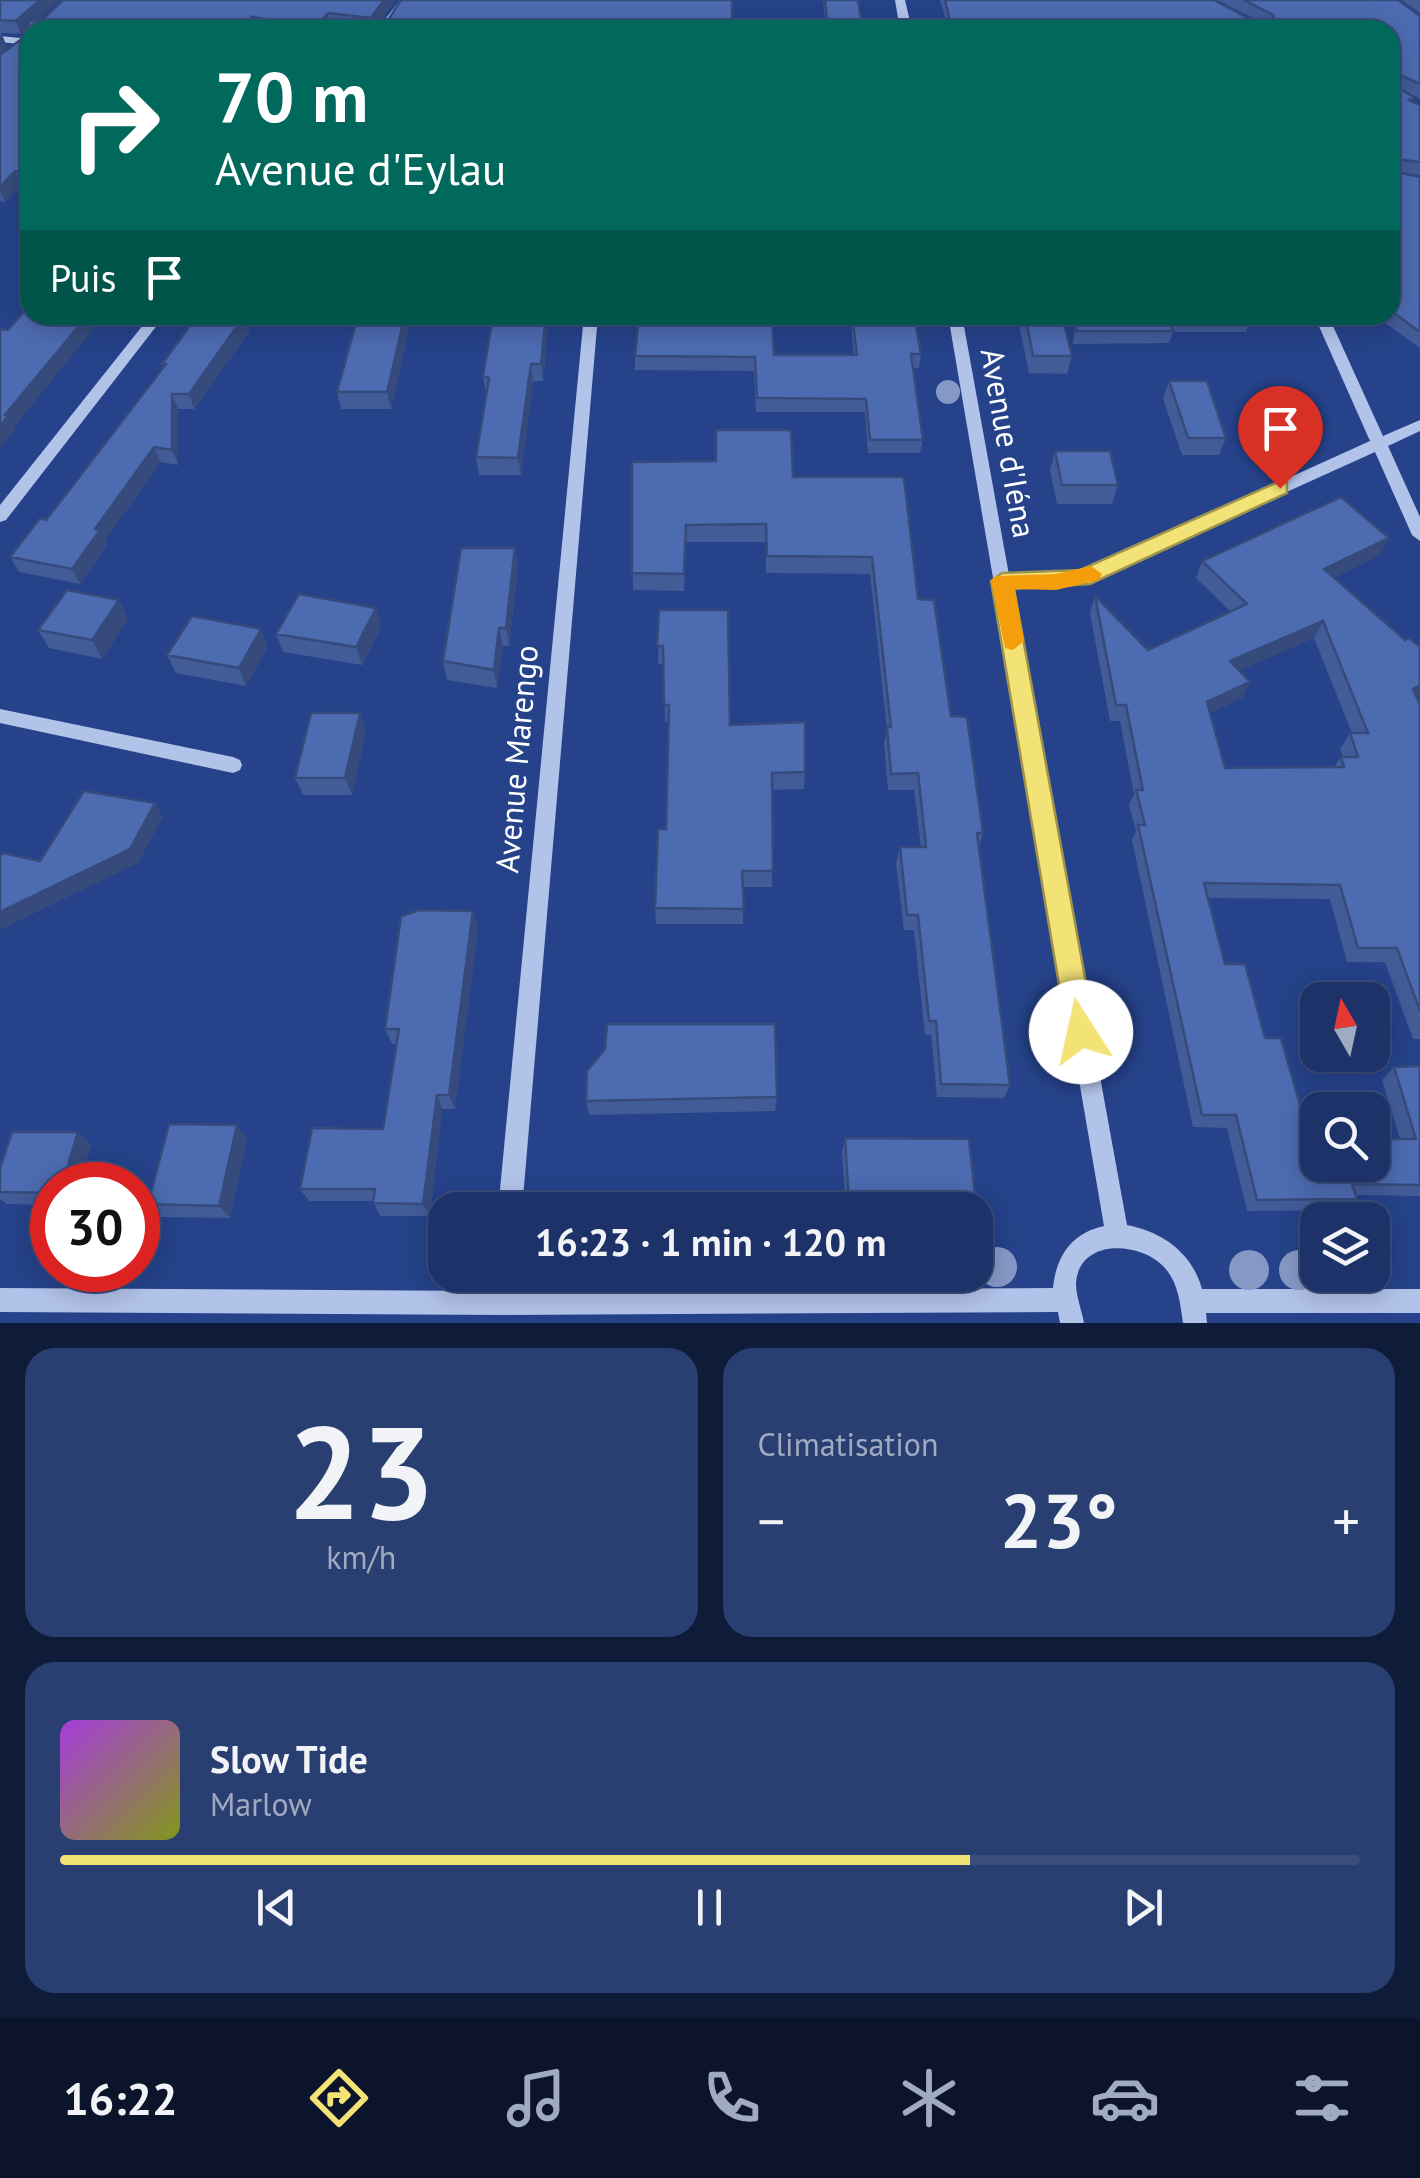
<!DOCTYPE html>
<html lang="fr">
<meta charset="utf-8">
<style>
body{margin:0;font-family:"PT Sans",sans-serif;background:#293e71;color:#f1f3f6;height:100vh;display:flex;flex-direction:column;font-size:38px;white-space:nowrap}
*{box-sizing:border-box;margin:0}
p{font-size:32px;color:#a0aac0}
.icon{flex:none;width:55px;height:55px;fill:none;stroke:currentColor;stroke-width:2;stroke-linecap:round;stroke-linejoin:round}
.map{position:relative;height:1323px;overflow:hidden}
.panel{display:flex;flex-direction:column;gap:25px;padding:25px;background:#0f1c39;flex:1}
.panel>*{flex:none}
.guide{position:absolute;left:20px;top:20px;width:1380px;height:305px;border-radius:30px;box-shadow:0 5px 25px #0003,0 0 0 2px #3a4d7c;background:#00695c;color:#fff;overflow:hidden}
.needle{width:65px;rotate:351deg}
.controls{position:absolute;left:1300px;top:982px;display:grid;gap:20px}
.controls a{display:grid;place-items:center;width:90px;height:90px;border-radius:20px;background:#1c3268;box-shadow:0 5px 25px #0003,0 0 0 2px #3a4d7c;font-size:50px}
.speed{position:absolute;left:30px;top:1162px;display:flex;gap:20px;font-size:50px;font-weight:700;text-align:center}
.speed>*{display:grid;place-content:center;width:130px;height:130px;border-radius:50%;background:#1c3268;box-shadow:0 5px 25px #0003,0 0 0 2px #3a4d7c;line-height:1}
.speed .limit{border:15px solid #d22;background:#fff;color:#111}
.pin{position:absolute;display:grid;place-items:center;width:85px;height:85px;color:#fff;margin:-102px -42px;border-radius:50% 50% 50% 0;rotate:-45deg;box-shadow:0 0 10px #0007}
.pin .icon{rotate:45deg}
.me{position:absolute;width:110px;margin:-55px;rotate:350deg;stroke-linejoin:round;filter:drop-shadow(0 0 8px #0008)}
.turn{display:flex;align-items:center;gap:35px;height:210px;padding:0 30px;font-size:45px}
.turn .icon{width:130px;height:130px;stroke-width:2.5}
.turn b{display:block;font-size:70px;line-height:85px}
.then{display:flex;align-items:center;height:95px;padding:0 30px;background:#0003;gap:20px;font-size:38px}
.big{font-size:75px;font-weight:800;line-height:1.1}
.panel .tile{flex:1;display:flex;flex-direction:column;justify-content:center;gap:15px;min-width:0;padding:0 35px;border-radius:30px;background:#293e71}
.panel .dial{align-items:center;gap:0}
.dial b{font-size:130px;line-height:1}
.song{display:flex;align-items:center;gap:30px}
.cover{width:120px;height:120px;border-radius:15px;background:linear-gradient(135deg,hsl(280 70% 55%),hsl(70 70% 35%))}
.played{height:10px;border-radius:5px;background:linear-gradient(90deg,#f3e276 70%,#3a4d7c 70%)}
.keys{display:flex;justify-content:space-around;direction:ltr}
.heat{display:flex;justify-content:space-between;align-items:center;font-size:55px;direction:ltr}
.panel .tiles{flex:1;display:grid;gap:25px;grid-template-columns:1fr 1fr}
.tile:last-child{grid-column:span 2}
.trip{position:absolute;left:428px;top:1192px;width:565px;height:100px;border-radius:30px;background:#1c3268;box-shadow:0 5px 25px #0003,0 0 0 2px #3a4d7c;font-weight:800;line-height:100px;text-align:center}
.tab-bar{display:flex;height:160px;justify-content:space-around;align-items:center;background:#0b142a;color:#a0aac0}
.tab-bar .icon{width:70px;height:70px}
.tab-bar .active{color:#f3e276}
.tab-bar b{font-size:45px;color:#f1f3f6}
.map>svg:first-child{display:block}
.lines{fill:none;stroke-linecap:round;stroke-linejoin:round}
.minor{fill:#b2c3ea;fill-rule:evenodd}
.tree{fill:#8699c6}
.wall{fill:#425c98;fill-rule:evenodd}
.shaded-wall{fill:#364b7c}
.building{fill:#4d6bb1;stroke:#364b7c;stroke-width:2.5;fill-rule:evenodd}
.route{fill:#f3e276;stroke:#9e934d;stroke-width:2.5}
.slow{fill:#f59e0b}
.labels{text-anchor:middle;stroke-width:8;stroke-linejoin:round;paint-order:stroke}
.street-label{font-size:32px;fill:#fff;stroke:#25428a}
</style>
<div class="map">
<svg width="1420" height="1323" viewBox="0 0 1420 1323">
<rect width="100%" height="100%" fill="#25428a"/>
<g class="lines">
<path class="minor" d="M400,0H411L389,30H377Z
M895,0H905L912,30H900Z
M0,36L30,39V45L0,42Z
M151,315H165L6,520L0,522V505Z
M584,315H598L522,1210H498Z
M948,315H962L1009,575L1080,572L1370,441L1314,315H1328L1383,436L1420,420V431L1388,446L1420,517V541L1412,535L1375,452L1088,582L1011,587L1127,1225C1163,1232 1192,1253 1202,1289H1420V1313H1206L1207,1323H1183C1180,1302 1178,1280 1162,1265C1137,1241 1078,1239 1076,1284C1076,1296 1082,1311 1084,1323H1060L1058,1312L502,1315L0,1312V1288L491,1291L493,1275H517L515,1291L1053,1288C1056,1256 1072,1233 1104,1226Z
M0,709L233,757L240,760L242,765L240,770L233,773L0,723Z"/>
</g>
<g class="tree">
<circle cx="948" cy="392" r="12"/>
<circle cx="997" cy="1267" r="20"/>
<circle cx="1249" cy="1270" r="20"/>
<circle cx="1299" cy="1270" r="20"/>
</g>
<path class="wall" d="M0,0H59L37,20L395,0L374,30L331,26L328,30H30V186L21,185L5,202L0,201V54L27,35L28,28L21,34L1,33L7,47L0,54Z
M823,0H858L863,30H826Z
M940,0H1215L1255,22L1259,21L1217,0H1398L1420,16V99L1395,86L1414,97L1412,101L1420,105V175L1399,172L1420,177V348L1374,315H1390V30H943L944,21H946Z
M1402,0H1420V13Z
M388,20L732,30H390Z
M245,315L250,331L194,409H178V465L161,462L105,540L107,545L80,584L19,572L10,557L46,520L164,368L162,364Z
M358,315H412L391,409H341L337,392Z
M850,315H914L921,354L919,368H913L923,440L920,453H868L865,412H756L754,371L635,370V356L854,355Z
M1010,315H1062L1072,356L1067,374L1029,373L1018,320H1011Z
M1076,315H1249L1251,319L1246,332H1173L1169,343L1073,344Z
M548,327L543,381H533L521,475H479L476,457L486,394L483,376Z
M1169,381L1226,438L1219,455H1182L1163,399Z
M1055,451L1118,485L1112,504H1057L1050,470Z
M632,462L793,477L918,599L983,833L979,847L1010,1085L1004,1098L937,1097L931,1035H925L914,930H904L896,863L900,847H921L914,790H888L884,744L887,730L870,574L766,573V542H686L684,591L633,590Z
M515,548L518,567L509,646H503L497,688L447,680L443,661Z
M1380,555L1333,578L1420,695L1416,697L1420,705V1039H1413L1385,962H1347L1330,899L1208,898L1225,964L1265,1038L1310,1140L1400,1139L1382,1080L1394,1067L1420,1066V1196L1356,1195L1357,1199L1345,1210L1247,1211L1227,1128L1193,1127L1132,840L1136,831L1129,805L1134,794L1120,721H1110L1090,613L1095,596L1148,650L1230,611L1196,578L1202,561ZM1314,638L1352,733H1350L1340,749L1343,757H1341L1334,767L1225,768L1210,713L1242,698L1250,682L1239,670Z
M119,600L128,619L102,659L49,648L38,630Z
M376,608L381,627L362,665L283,652L276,634Z
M659,610L730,725L805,772L804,789L772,790V887H743V924H656L655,908L666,829L669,722H665L664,664H658Z
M268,647L246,686L176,673L167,655Z
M366,731L352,795H303L295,778Z
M473,911L478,927L455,1109H442L430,1216H380L373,1201H309L300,1189L383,1129L397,1044H392L385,1029Z
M777,1097L775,1111L589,1115L586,1101Z
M78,1132L91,1145L79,1185H52V1205L7,1204L0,1199V1168Z
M247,1138L230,1218L160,1217L148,1204Z
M845,1138L976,1205L974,1210H846L842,1152Z"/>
<path class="shaded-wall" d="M40,0H59L21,34L16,21Z
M384,0H395L373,30L371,18Z
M328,13L331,26L328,30H317L316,27Z
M2,34L7,47L0,54V36Z
M15,171L21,185L5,202L0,191V187Z
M88,315H99L101,320L14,427L15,430L0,448V426L5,415Z
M245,315L250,331L194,409L189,394Z
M405,315H412L391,409L387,392Z
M546,315L548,327L543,381L541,364Z
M531,364L533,381L521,475L518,458Z
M172,394L178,409V465L172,450Z
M154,447L161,462L105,540L107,545L80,584L72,569L95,529Z
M1389,538L1380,555L1316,586L1324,569Z
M515,548L518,567L509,646L506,628Z
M119,600L128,619L102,659L92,640Z
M376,608L381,627L362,665L356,647Z
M1323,621L1314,638L1223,678L1230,661Z
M499,628L503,646L497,688L494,670Z
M261,629L268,647L246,686L239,668Z
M1250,682L1242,698L1200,718L1207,702Z
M1420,685V695L1403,705L1413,689Z
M360,713L366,731L352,795L345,778Z
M155,803L163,817L138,863L0,930V912Z
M473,911L478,927L455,1109L449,1095Z
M437,1095L442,1109L430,1216L423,1204Z
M237,1125L247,1138L230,1218L219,1206Z
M78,1132L91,1145L79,1185H62Z"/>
<path class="building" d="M0,0H40L16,21L0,20Z
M63,0H384L371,18L328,13L316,27L252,17L265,30H30V174L15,171L0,187V55L27,35L29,21L42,20Z
M401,0H732V30H409L415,23L388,20Z
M825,0H858L863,30H828Z
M945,0H1214L1255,22L1275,21L1273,15L1244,0H1398L1420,16V84L1396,73L1392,74L1391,84L1414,97L1409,100L1420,105V162L1396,159L1391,171L1420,177V332L1390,310V30H946L944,21H950Z
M30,305V315H88L5,415L8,416L0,426V330L2,329L8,330Z
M198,315H245L189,394H172V450L154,447L95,529L100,530L72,569L10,557L40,518L46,520L67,493L166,364H162Z
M358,315H405L387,392H337Z
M493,315H546L541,364H531L518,458L476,457L489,378L483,376Z
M639,315H772L774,355H857L852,315H914L921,354H911L923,440H870L866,399L757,398L755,357L635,356Z
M1025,315H1062L1072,356H1033Z
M1078,315H1249L1251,319H1169L1173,331H1076Z
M1169,381H1207L1226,438H1188Z
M716,430H791L793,477H904L918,599L934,600L951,716L967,717L983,833H977L1010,1085L941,1084L936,1021H929L918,915H907L900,847H926L918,773L891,774L887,727H891L872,557L767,556L766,524L686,525L684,574L632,573V462L716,461Z
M1055,451H1110L1118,485H1062Z
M1341,497L1389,538L1324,569L1405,640L1409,638L1420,647V685L1413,689L1420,705V1011L1397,948H1358L1340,885L1204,883L1225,964H1245L1265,1038H1281L1310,1140H1318V1165H1372V1139H1416L1394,1067L1420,1066V1185L1352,1184L1357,1199L1257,1200L1236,1115H1202L1138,825H1145L1136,790H1143L1126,705H1116L1095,596L1148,650L1247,604L1202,561ZM1323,621L1368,733H1350L1358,757H1341L1344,767L1225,768L1207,702L1250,682L1230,661Z
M461,548H515L506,628H499L494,670L443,661Z
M67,590L119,600L92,640L38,630Z
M299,594L376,608L356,647L276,634Z
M659,610H728L730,725L805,722V772L772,773L773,871H742L744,909L655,908L658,829H666L669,705H664L663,646H657Z
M192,616L261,629L239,668L167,655Z
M311,713H360L345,778H295Z
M84,791L155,803L130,849L0,912V857L3,853L40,861Z
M419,910L473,911L449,1095H437L423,1204L373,1203L375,1189H300L312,1128L383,1129L399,1029H385L401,916Z
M607,1024H775L777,1097L586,1101L587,1071L605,1049Z
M169,1124L237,1125L219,1206L148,1204Z
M12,1132H78L62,1185H52V1193L0,1192V1168Z
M845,1138L969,1139L976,1205L849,1204Z"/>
<path class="route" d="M1280,481L1287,483V493L1090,584L1014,589L1095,1032L1091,1042L1081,1045L1071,1042L1067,1032L991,581L1002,573L1080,570Z"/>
<path class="slow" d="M1091,566L1102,574L1099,580L1056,590L1015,589L1024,641L1013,650L1005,648L991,581L995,576L1056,574Z"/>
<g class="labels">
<g class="street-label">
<text transform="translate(1008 443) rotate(80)" y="11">Avenue d'Iéna</text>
<text transform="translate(517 759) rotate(-85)" y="11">Avenue Marengo</text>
</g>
</g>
</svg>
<div class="controls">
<a><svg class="needle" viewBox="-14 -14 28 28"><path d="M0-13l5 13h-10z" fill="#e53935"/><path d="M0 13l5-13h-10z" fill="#a0aac0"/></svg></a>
<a><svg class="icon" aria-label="search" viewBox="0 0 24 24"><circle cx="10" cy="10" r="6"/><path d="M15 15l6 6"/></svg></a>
<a><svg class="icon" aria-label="layers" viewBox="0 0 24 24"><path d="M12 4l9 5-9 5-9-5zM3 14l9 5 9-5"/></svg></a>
</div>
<div class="speed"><div class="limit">30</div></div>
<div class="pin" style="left:1280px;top:488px;background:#d93025"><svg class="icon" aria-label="arrive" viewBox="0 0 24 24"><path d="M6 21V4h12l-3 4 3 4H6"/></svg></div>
<svg class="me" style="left:1081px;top:1032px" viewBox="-20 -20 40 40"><circle r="19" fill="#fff"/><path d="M0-13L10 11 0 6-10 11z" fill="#f3e276"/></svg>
<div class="trip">16:23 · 1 min · 120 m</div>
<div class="guide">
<div class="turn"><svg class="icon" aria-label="right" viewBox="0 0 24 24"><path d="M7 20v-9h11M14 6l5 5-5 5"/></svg><div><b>70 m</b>Avenue d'Eylau</div></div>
<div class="then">Puis<svg class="icon" aria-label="arrive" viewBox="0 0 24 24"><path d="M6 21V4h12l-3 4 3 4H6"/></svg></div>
</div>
</div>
<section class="panel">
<div class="tiles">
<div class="tile dial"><b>23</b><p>km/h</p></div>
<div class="tile"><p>Climatisation</p>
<div class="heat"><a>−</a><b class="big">23°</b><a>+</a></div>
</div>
<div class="tile">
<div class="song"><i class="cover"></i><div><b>Slow Tide</b><p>Marlow</p></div></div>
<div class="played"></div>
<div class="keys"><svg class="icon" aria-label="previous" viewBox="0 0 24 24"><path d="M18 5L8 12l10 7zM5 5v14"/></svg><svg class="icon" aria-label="pause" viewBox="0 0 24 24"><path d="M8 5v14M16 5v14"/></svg><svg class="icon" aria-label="next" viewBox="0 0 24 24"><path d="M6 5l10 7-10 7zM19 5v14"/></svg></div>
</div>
</div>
</section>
<nav class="tab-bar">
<b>16:22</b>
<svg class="icon active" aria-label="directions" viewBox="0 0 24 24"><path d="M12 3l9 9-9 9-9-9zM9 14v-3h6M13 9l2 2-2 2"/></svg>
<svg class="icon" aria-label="music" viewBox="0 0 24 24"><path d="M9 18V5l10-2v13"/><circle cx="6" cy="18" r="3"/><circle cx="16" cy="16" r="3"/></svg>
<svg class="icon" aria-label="phone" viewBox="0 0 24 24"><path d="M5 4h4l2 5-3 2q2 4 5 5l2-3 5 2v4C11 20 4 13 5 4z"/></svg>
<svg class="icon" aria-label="climate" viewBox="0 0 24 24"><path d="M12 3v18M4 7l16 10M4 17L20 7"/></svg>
<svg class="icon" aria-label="car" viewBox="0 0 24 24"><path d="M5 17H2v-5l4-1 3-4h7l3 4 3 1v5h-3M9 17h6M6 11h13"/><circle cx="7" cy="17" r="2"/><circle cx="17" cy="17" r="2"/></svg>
<svg class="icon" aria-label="filters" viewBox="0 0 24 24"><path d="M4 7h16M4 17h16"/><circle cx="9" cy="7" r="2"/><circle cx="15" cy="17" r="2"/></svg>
</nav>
